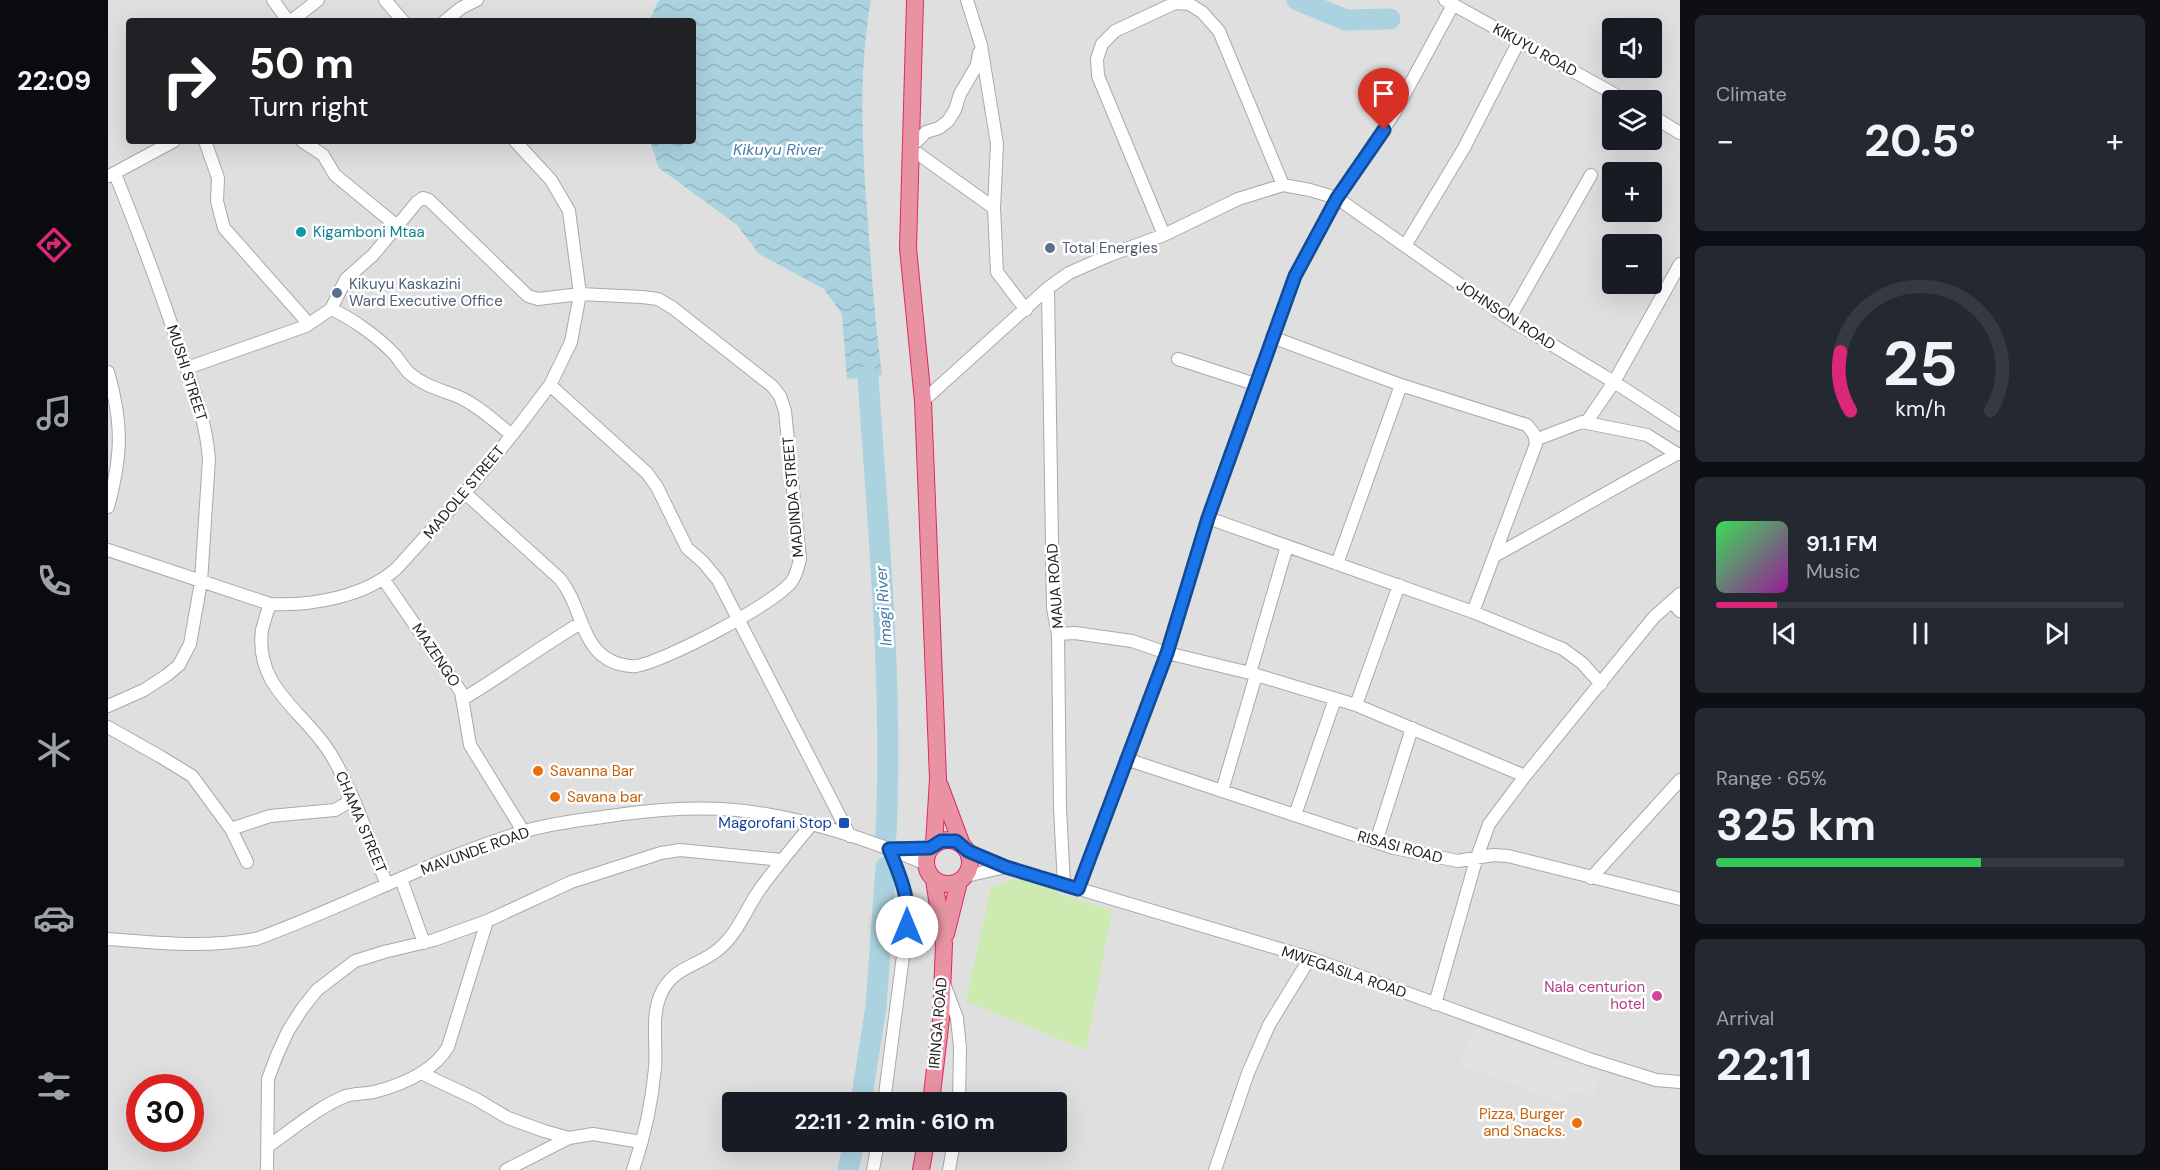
<!DOCTYPE html>
<meta charset="utf-8">
<style>
body{margin:0;font-family:"DM Sans",sans-serif;background:#242831;color:#f1f3f6;height:100vh;display:flex;flex-direction:column;font-size:22px;white-space:nowrap}
*{box-sizing:border-box;margin:0}
p{font-size:20px;color:#9ea1a6}
.icon{flex:none;width:33px;height:33px;fill:none;stroke:currentColor;stroke-width:2;stroke-linecap:round;stroke-linejoin:round}
.map{position:relative;flex:1;overflow:hidden}
.drawer{display:flex;flex-direction:column;gap:15px;padding:15px;background:#0d0f14;width:480px}
.drawer>*{flex:none}
.top-card{position:absolute;left:18px;top:18px;width:570px;height:126px;border-radius:6px;box-shadow:0 6px 24px #0002;background:#202124;color:#fff;overflow:hidden}
.controls{position:absolute;left:1494px;top:18px;display:grid;gap:12px}
.controls a{display:grid;place-items:center;width:60px;height:60px;border-radius:6px;background:#171b24;box-shadow:0 6px 24px #0002;font-size:30px}
.speed{position:absolute;left:18px;top:1074px;display:flex;gap:12px;font-size:30px;font-weight:700;text-align:center}
.speed>*{display:grid;place-content:center;width:78px;height:78px;border-radius:50%;background:#171b24;box-shadow:0 6px 24px #0002;line-height:1}
.speed .limit{border:9px solid #d22;background:#fff;color:#111}
.pin{position:absolute;display:grid;place-items:center;width:51px;height:51px;color:#fff;margin:-62px -26px;border-radius:50% 50% 50% 0;rotate:-45deg;box-shadow:0 0 6px #0007}
.pin .icon{rotate:45deg}
.me{position:absolute;width:66px;margin:-33px;rotate:0deg;stroke-linejoin:round;filter:drop-shadow(0 0 4px #0008)}
.turn{display:flex;align-items:center;gap:21px;height:126px;padding:0 24px;font-size:27px}
.turn .icon{width:78px;height:78px;stroke-width:2.5}
.turn b{display:block;font-size:42px;line-height:51px}
.big{font-size:45px;font-weight:700;line-height:1.1}
.drawer .widget{flex:1;display:flex;flex-direction:column;justify-content:center;gap:9px;min-width:0;padding:0 21px;border-radius:9px;background:#242831}
.drawer .dial{align-items:center;gap:0}
.dial svg{height:156px;overflow:visible;fill:none;stroke:#363941;stroke-width:7;stroke-linecap:round;text-anchor:middle}
.dial text{fill:#f1f3f6;stroke:none}
.song{display:flex;align-items:center;gap:18px}
.cover{width:72px;height:72px;border-radius:9px;background:linear-gradient(135deg,hsl(130 70% 55%),hsl(300 70% 35%))}
.played{height:6px;border-radius:3px;background:linear-gradient(90deg,#db2777 15%,#363941 15%)}
.keys{display:flex;justify-content:space-around;direction:ltr}
.heat{display:flex;justify-content:space-between;align-items:center;font-size:33px;direction:ltr}
.charge{height:9px;border-radius:4px;background:linear-gradient(90deg,#34c759 65%,#363941 0)}
.trip{position:absolute;left:614px;top:1092px;width:345px;height:60px;border-radius:6px;background:#171b24;box-shadow:0 6px 24px #0002;font-weight:700;line-height:60px;text-align:center}
main{display:flex;flex:1;min-height:0}
.menu{display:flex;flex-direction:column;width:108px;justify-content:space-around;align-items:center;background:#090b0e;color:#9ea1a6}
.menu .icon{width:42px;height:42px}
.menu .on{color:#db2777}
.menu b{font-size:27px;color:#f1f3f6}
.map>svg:first-child{display:block}
.residential{fill:#e0dfdf;fill-rule:evenodd}
.garden{fill:#cdebb0}
.parking{fill:#e2e2e2}
.water{fill:url(#water-waves)}
.lines{fill:none;stroke-linecap:round;stroke-linejoin:round}
.river{stroke:#aad3df;stroke-width:21}
.minor-casing{stroke:#a9a9a9;stroke-width:14}
.highway-casing{stroke:#dc2a67;stroke-width:18}
.minor{stroke:#fff;stroke-width:12}
.highway{stroke:#e892a2;stroke-width:16}
.route-casing{stroke:#114b97;stroke-width:15}
.route{stroke:#1a73e8;stroke-width:10}
.culture-dot{fill:#0f9aa8;stroke:#fff;stroke-width:2}
.service-dot{fill:#5c6f8a;stroke:#fff;stroke-width:2}
.food-dot{fill:#e8710a;stroke:#fff;stroke-width:2}
.transit-dot{fill:#1a4fb4;stroke:#fff;stroke-width:2}
.hotel-dot{fill:#d1479c;stroke:#fff;stroke-width:2}
.labels{text-anchor:middle;stroke-width:5;stroke-linejoin:round;paint-order:stroke}
.street-label{font-size:15px;fill:#222;stroke:#fff}
.culture-label{font-size:15px;fill:#0d838f;stroke:#fff;text-anchor:start}
.service-label{font-size:15px;fill:#4e5e75;stroke:#fff;text-anchor:start}
.food-label{font-size:15px;fill:#c56008;stroke:#fff;text-anchor:start}
.transit-label{font-size:15px;fill:#164399;stroke:#fff;text-anchor:end}
.hotel-label{font-size:15px;fill:#b23c85;stroke:#fff;text-anchor:end}
.water-label{font-size:16px;font-style:italic;fill:#4a7aab;stroke:#fff}
</style>
<main>
<nav class="menu">
<b>22:09</b>
<svg class="icon on" aria-label="directions" viewBox="0 0 24 24"><path d="M12 3l9 9-9 9-9-9zM9 14v-3h6M13 9l2 2-2 2"/></svg>
<svg class="icon" aria-label="music" viewBox="0 0 24 24"><path d="M9 18V5l10-2v13"/><circle cx="6" cy="18" r="3"/><circle cx="16" cy="16" r="3"/></svg>
<svg class="icon" aria-label="phone" viewBox="0 0 24 24"><path d="M5 4h4l2 5-3 2q2 4 5 5l2-3 5 2v4C11 20 4 13 5 4z"/></svg>
<svg class="icon" aria-label="climate" viewBox="0 0 24 24"><path d="M12 3v18M4 7l16 10M4 17L20 7"/></svg>
<svg class="icon" aria-label="car" viewBox="0 0 24 24"><path d="M5 17H2v-5l4-1 3-4h7l3 4 3 1v5h-3M9 17h6M6 11h13"/><circle cx="7" cy="17" r="2"/><circle cx="17" cy="17" r="2"/></svg>
<svg class="icon" aria-label="filters" viewBox="0 0 24 24"><path d="M4 7h16M4 17h16"/><circle cx="9" cy="7" r="2"/><circle cx="15" cy="17" r="2"/></svg>
</nav>
<div class="map">
<svg width="1572" height="1170" viewBox="0 0 1572 1170">
<defs>
<pattern id="water-waves" width="16" height="10" patternUnits="userSpaceOnUse" patternTransform="scale(1.5)"><rect width="16" height="10" fill="#aad3df"/><path d="M0 5q4-4 8 0t8 0" fill="none" stroke="#92b5bf"/></pattern>
</defs>
<rect width="100%" height="100%" fill="#f2efe9"/>
<path class="residential" d="M0,0H1572V1170H0ZM21,21H585V141H21ZM1504,28H1544V68H1504ZM1504,100H1544V140H1504ZM1504,172H1544V212H1504ZM1504,244H1544V284H1504ZM32,1088H82V1138H32ZM624,1102H948V1142H624Z"/>
<path class="garden" d="M908,879L946,888L954,895L1004,911L978,1050L858,1001L883,887Z"/>
<path class="parking" d="M1366,1029L1493,1074L1484,1098L1464,1091L1459,1104L1352,1065Z"/>
<path class="water" d="M551,0H763C750,74 754,150 760,224C764,275 767,325 774,375L739,379L734,314L716,289L651,254L629,225L551,168L542,141H585V21H541Z"/>
<g class="lines">
<path class="river" d="M1189,0L1238,20L1282,19
M760,376C770,529 785,682 778,835
M753,1102L768,1007L778,867
M740,1170L746,1142"/>
<g class="minor-casing">
<path id="minor" d="M165,0L180,21
M277,0L295,21
M859,0L873,45L889,144L886,208L889,272L918,310
M1337,0L1517,100
M183,21L210,0
M337,21L353,8L369,0
M871,53L869,65L852,94L847,110L840,121L831,128L818,132L802,148L886,208
M1544,116L1572,133
M97,141L110,178L109,201L116,228L201,324
M194,141L215,155L227,175L289,226
M1,176L66,141
M1056,235L990,76L989,59L994,44L1007,31L1067,3L1081,4L1094,12L1111,31L1175,185
M1297,246L1356,148L1411,41
M940,288L945,608L950,634L952,808L956,885
M223,309C245,319 270,337 287,355C292,361 296,368 301,373C316,386 334,390 351,397C371,406 387,422 404,435
M1401,319L1483,175
M1164,337L1293,385L1419,425L1426,434L1428,444L1365,612
M1070,359L1147,384
M79,368L198,326L223,309L238,279L265,255L309,202L315,198L321,200L420,296L430,299L472,294L534,297L550,299L565,308L664,386L672,396L677,411L692,559C690,566 689,574 684,581C668,603 556,662 528,666C519,667 505,663 498,658C478,646 472,614 462,595C459,589 456,584 452,579L357,493
M0,372C15,424 14,455 0,507
M442,385L539,473L549,487L579,548L595,562L610,580L742,836
M815,401L940,288L961,273L1002,255L1056,235L1130,199L1175,185L1202,190L1229,198L1401,319L1506,382L1572,425
M1478,423L1506,382L1572,264
M1427,440L1474,422L1539,435L1569,454H1572
M1100,518L1365,612L1455,649L1474,663L1493,684
M0,550L162,604C203,606 256,597 288,569L357,493L404,435L442,385L463,342L472,294L461,211L443,180L407,141
M1386,556C1447,523 1507,487 1569,454
M1229,564L1293,385
M276,580L353,692L362,745L415,831
M1564,602L1572,611
M162,604C159,612 156,622 154,630C146,690 200,713 225,758C248,798 262,843 279,885
M950,634L967,633L1024,641L1059,653L1142,673L1248,705L1417,776
M1142,673L1179,546
M355,699C395,675 432,647 473,623
M1248,705L1291,585
M0,706L36,690L59,675L71,665L82,644L93,582L101,459C98,420 84,384 71,347C52,289 30,231 7,174
M0,727L53,757L84,776L123,829L139,862
M1018,759L1286,848L1350,861L1385,855L1400,856L1572,899
M1114,791L1148,675
M1187,815L1227,699
M123,829L162,816L227,810L239,803L241,789
M1268,842L1304,728
M785,848H823
M860,851L898,867L1202,958L1481,1059L1548,1080L1572,1082
M858,876L898,867
M1483,878L1572,780
M293,879L316,943
M970,889L1059,653L1100,518L1187,276L1229,198L1287,112L1345,5
M0,939C52,943 96,948 148,939C237,907 322,860 414,832C439,824 467,821 494,817C548,809 603,804 657,814C712,823 767,842 818,864
M837,986L849,1018L852,1048L851,1102
M1327,1004L1368,860L1381,824L1417,776L1546,617L1572,594
M313,1073L368,1099L400,1118L436,1131L461,1138L485,1134L533,1142
M776,1102L801,910L798,894L781,848
M159,1147C181,1132 213,1105 238,1096C247,1093 257,1094 266,1092C293,1085 325,1072 340,1047L379,921
M159,1170L160,1079L169,1055L180,1031L194,1009L209,990L247,961L276,952L326,940L379,921L463,882L553,853L572,850L674,860
M398,1170L461,1138
M525,1170C536,1138 544,1102 547,1068C549,1044 543,1019 552,996C564,966 590,967 611,949C630,933 638,909 652,889C668,867 686,846 703,825
M765,1170L770,1142
M841,1170L846,1142
M1107,1170L1140,1073L1161,1025L1202,958"/>
</g>
<g class="highway-casing">
<path id="highway" d="M807,0L800,248L815,401L830,779L826,844
M832,786L854,845
M818 862a22 22 0 1 1 44 0a22 22 0 1 1-44 0Z
M838,934L851,882
M823,1102L833,1019L836,944L826,880
M813,1170L818,1142"/>
</g>
<use href="#minor" class="minor"/>
<use href="#highway" class="highway"/>
</g>
<g class="lines">
<g class="route-casing">
<path id="route" d="M799,927C802,898 792,875 781,849L822,848L833,841H848L860,851L898,867L970,889L1059,653L1100,518L1187,276L1229,198L1276,130"/>
</g>
<use href="#route" class="route"/>
</g>
<circle class="culture-dot" cx="193" cy="232" r="6"/>
<g class="service-dot">
<circle cx="942" cy="248" r="6"/>
<circle cx="229" cy="293" r="6"/>
</g>
<g class="food-dot">
<circle cx="430" cy="771" r="6"/>
<circle cx="447" cy="797" r="6"/>
<circle cx="1469" cy="1123" r="6"/>
</g>
<rect class="transit-dot" x="730" y="817" width="12" height="12" rx="3"/>
<circle class="hotel-dot" cx="1549" cy="996" r="6"/>
<g class="labels">
<g class="street-label">
<text transform="translate(1427 50) rotate(29)" y="5">KIKUYU ROAD</text>
<text transform="translate(1398 315) rotate(33)" y="5">JOHNSON ROAD</text>
<text transform="translate(79 373) rotate(72)" y="5">MUSHI STREET</text>
<text transform="translate(356 492) rotate(-50)" y="5">MADOLE STREET</text>
<text transform="translate(685 497) rotate(-95)" y="5">MADINDA STREET</text>
<text transform="translate(947 586) rotate(-94)" y="5">MAUA ROAD</text>
<text transform="translate(328 655) rotate(56)" y="5">MAZENGO</text>
<text transform="translate(253 822) rotate(67)" y="5">CHAMA STREET</text>
<text transform="translate(1292 847) rotate(15)" y="5">RISASI ROAD</text>
<text transform="translate(367 851) rotate(-20)" y="5">MAVUNDE ROAD</text>
<text transform="translate(1236 972) rotate(19)" y="5">MWEGASILA ROAD</text>
<text transform="translate(830 1023) rotate(-85)" y="5">IRINGA ROAD</text>
</g>
<g class="culture-label">
<text x="205" y="237">Kigamboni Mtaa</text>
</g>
<g class="service-label">
<text x="954" y="253">Total Energies</text>
<text x="241" y="289">Kikuyu Kaskazini<tspan x="241" dy="17">Ward Executive Office</tspan></text>
</g>
<g class="food-label">
<text x="442" y="776">Savanna Bar</text>
<text x="459" y="802">Savana bar</text>
<text x="1457" y="1119" text-anchor="end">Pizza, Burger<tspan x="1457" dy="17">and Snacks.</tspan></text>
</g>
<g class="transit-label">
<text x="724" y="828">Magorofani Stop</text>
</g>
<g class="hotel-label">
<text x="1537" y="992">Nala centurion<tspan x="1537" dy="17">hotel</tspan></text>
</g>
<g class="water-label">
<text x="670" y="155">Kikuyu River</text>
<text transform="translate(775 606) rotate(-94)" y="6">Imagi River</text>
</g>
</g>
</svg>
<div class="controls">
<a><svg class="icon" aria-label="sound" viewBox="0 0 24 24"><path d="M4 9h4l5-4v14l-5-4H4zM17 9q2 3 0 6"/></svg></a>
<a><svg class="icon" aria-label="layers" viewBox="0 0 24 24"><path d="M12 4l9 5-9 5-9-5zM3 14l9 5 9-5"/></svg></a>
<a>+</a>
<a>−</a>
</div>
<div class="speed"><div class="limit">30</div></div>
<div class="pin" style="left:1276px;top:130px;background:#d93025"><svg class="icon" aria-label="arrive" viewBox="0 0 24 24"><path d="M6 21V4h12l-3 4 3 4H6"/></svg></div>
<svg class="me" style="left:799px;top:927px" viewBox="-20 -20 40 40"><circle r="19" fill="#fff"/><path d="M0-13L10 11 0 6-10 11z" fill="#1a73e8"/></svg>
<div class="trip">22:11 · 2 min · 610 m</div>
<div class="top-card">
<div class="turn"><svg class="icon" aria-label="right" viewBox="0 0 24 24"><path d="M7 20v-9h11M14 6l5 5-5 5"/></svg><div><b>50 m</b>Turn right</div></div>
</div>
</div>
<section class="drawer">
<div class="widget"><p>Climate</p>
<div class="heat"><a>−</a><b class="big">20.5°</b><a>+</a></div>
</div>
<div class="widget dial"><svg viewBox="0 0 100 80">
<path d="M14 69A42 42 0 1 1 86 69"/>
<path d="M14 69A42 42 0 0 1 9 39" stroke="#db2777"/>
<text x="50" y="56" font-size="32" font-weight="700">25</text>
<text x="50" y="72" font-size="11">km/h</text>
</svg></div>
<div class="widget">
<div class="song"><i class="cover"></i><div><b>91.1 FM</b><p>Music</p></div></div>
<div class="played"></div>
<div class="keys"><svg class="icon" aria-label="previous" viewBox="0 0 24 24"><path d="M18 5L8 12l10 7zM5 5v14"/></svg><svg class="icon" aria-label="pause" viewBox="0 0 24 24"><path d="M8 5v14M16 5v14"/></svg><svg class="icon" aria-label="next" viewBox="0 0 24 24"><path d="M6 5l10 7-10 7zM19 5v14"/></svg></div>
</div>
<div class="widget"><p>Range · 65%</p><b class="big">325 km</b><div class="charge"></div></div>
<div class="widget"><p>Arrival</p><b class="big">22:11</b></div>
</section>
</main>
